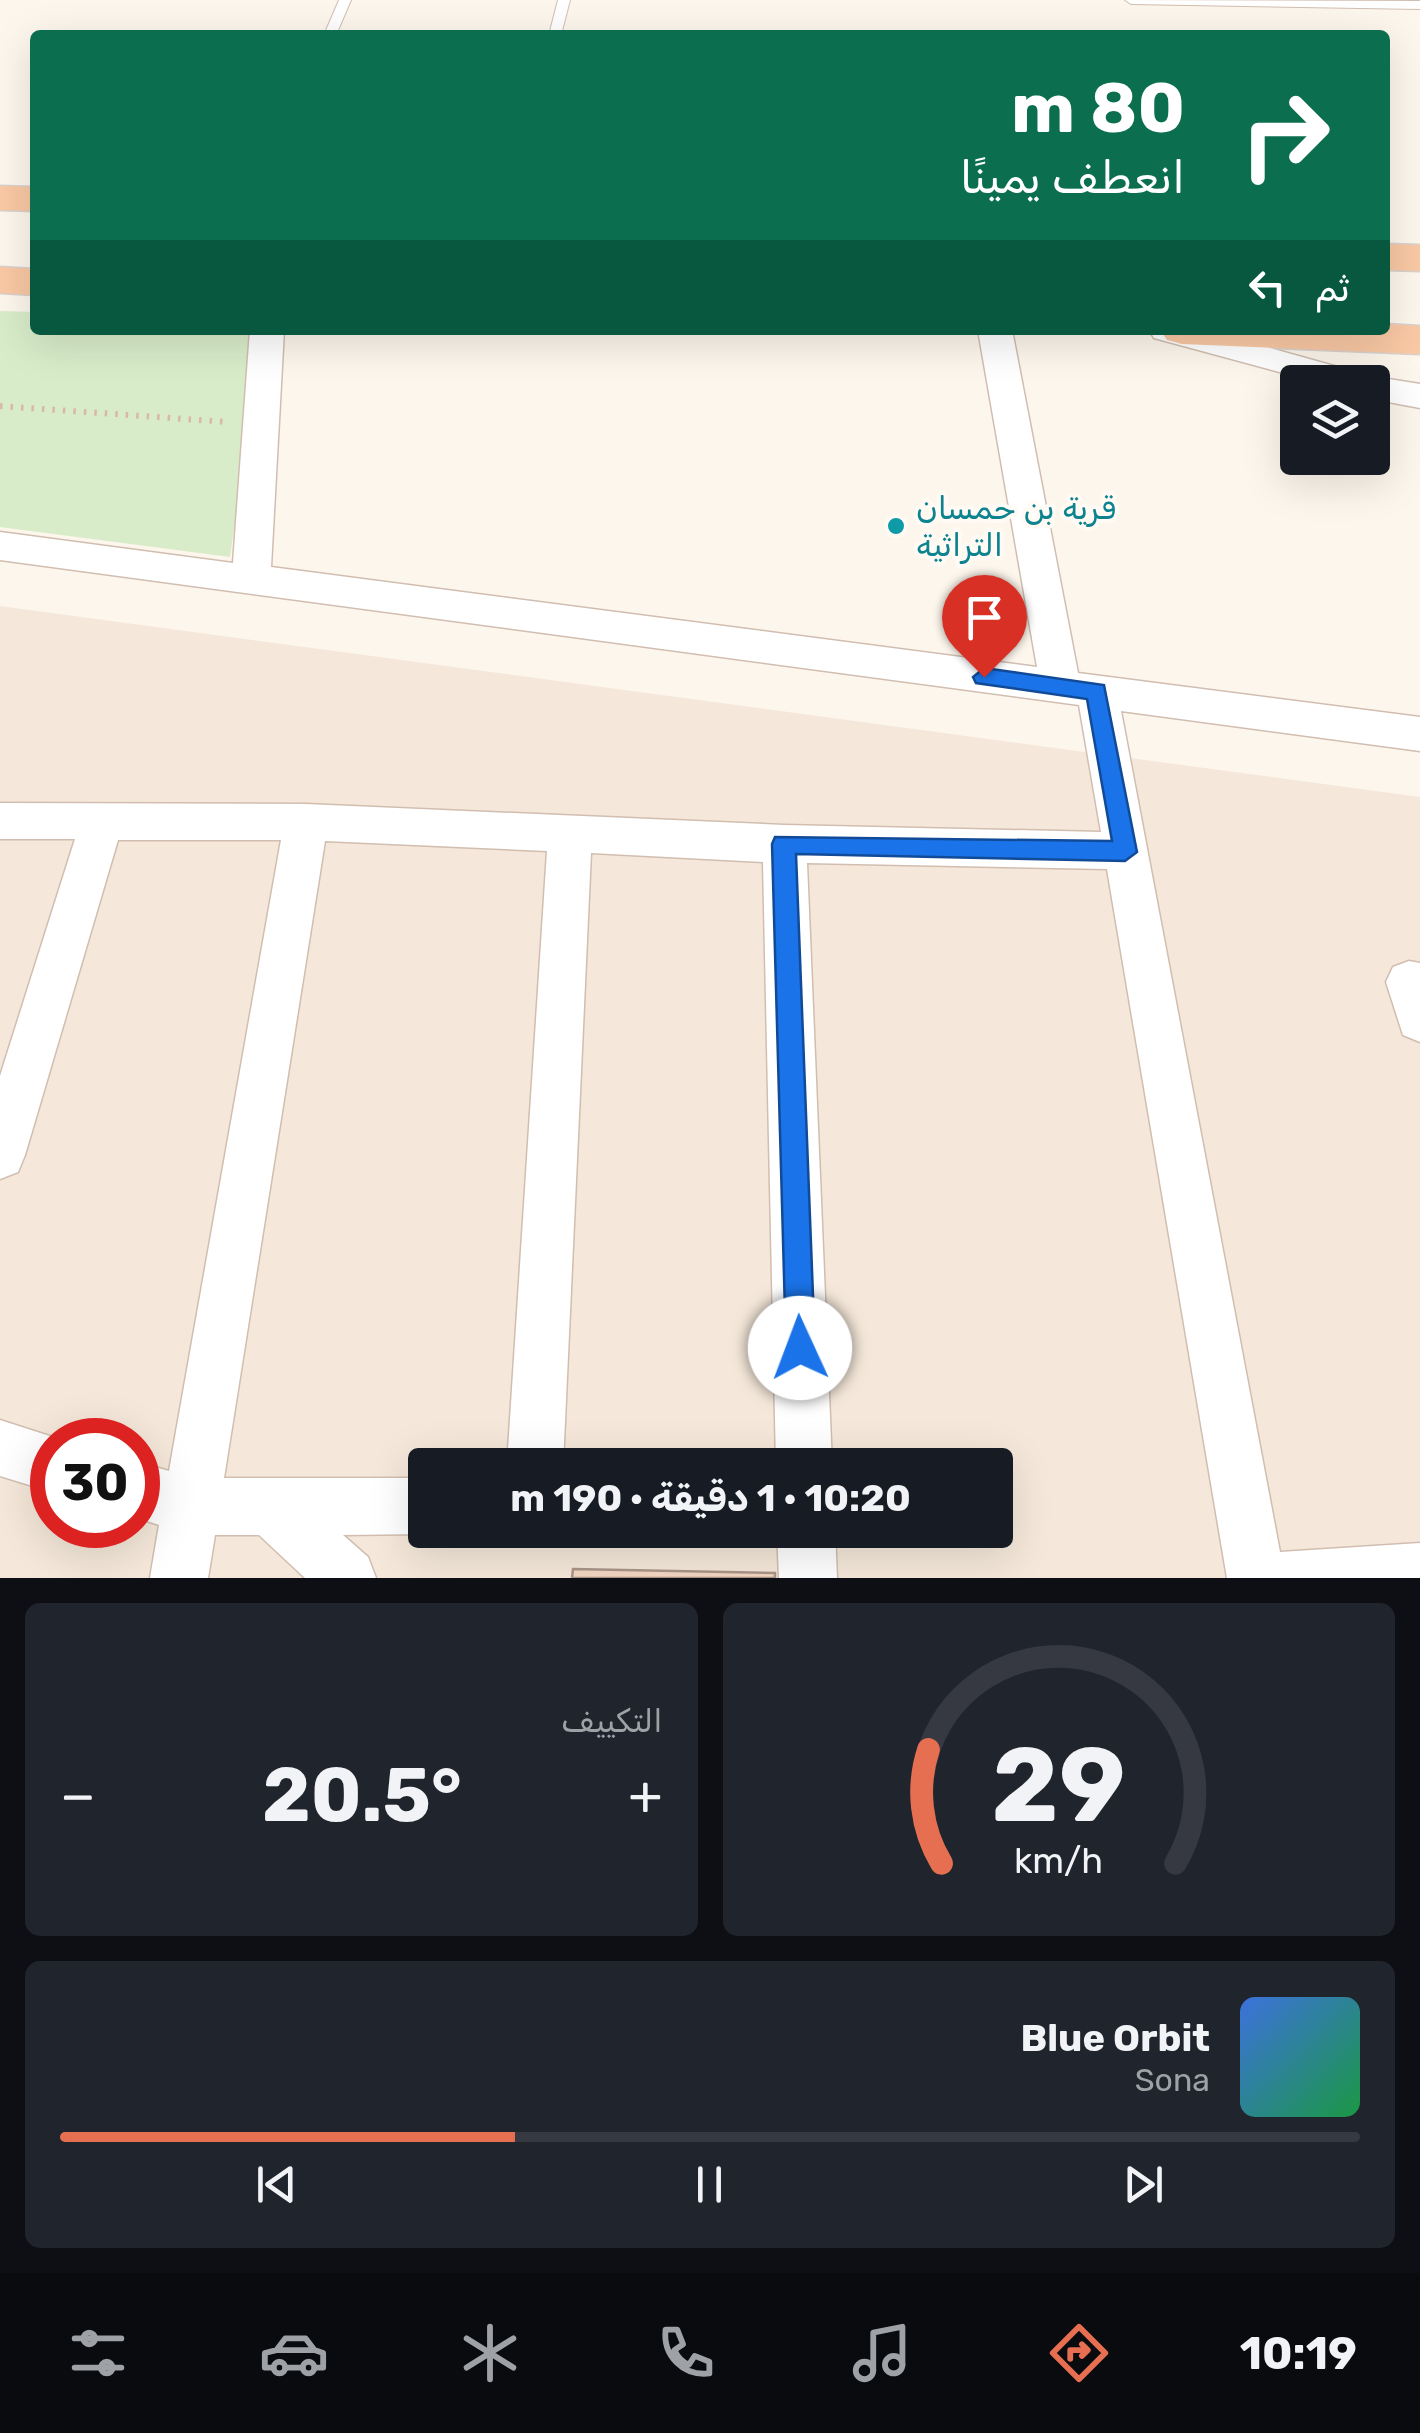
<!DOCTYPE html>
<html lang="ar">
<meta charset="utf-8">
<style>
body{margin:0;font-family:Rubik,"Noto Naskh Arabic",sans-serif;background:#20242c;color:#f1f3f6;direction:rtl;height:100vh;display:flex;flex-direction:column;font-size:38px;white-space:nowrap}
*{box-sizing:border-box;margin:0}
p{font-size:32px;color:#9ea1a6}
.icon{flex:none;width:55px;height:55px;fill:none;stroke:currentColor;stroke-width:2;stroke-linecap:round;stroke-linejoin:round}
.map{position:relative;height:1578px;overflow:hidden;direction:ltr}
.sheet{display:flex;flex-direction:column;gap:25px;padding:25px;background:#0d0f14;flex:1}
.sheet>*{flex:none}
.top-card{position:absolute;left:30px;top:30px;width:1360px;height:305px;border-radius:10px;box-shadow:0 10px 40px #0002;direction:rtl;background:#0b6e4f;color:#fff;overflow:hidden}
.buttons{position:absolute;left:1280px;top:365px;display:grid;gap:20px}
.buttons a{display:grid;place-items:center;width:110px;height:110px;border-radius:10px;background:#171b24;box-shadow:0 10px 40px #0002;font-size:50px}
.speed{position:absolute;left:30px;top:1418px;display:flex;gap:20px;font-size:50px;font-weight:700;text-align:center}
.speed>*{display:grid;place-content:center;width:130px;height:130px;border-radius:50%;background:#171b24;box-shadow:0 10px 40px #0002;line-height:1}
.speed .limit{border:15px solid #d22;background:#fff;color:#111}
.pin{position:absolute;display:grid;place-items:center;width:85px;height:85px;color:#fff;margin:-102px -42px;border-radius:50% 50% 50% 0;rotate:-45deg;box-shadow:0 0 10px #0007}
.pin .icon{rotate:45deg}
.me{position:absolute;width:110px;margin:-55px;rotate:358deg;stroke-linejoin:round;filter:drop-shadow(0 0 8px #0008)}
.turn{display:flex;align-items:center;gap:35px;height:210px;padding:0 40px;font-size:45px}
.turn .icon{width:130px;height:130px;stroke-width:2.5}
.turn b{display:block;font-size:70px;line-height:85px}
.then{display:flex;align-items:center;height:95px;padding:0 40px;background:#0003;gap:20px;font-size:38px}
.big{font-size:75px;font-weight:700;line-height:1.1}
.sheet .card{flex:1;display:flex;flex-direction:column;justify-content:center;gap:15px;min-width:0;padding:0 35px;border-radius:15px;background:#20242c}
.sheet .dial{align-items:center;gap:0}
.dial svg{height:260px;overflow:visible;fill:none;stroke:#363941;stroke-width:7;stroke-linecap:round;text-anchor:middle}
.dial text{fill:#f1f3f6;stroke:none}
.song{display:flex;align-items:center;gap:30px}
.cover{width:120px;height:120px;border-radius:15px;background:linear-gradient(135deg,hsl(220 70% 55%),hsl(140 70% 35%))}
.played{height:10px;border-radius:5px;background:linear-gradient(90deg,#e76f51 35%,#363941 35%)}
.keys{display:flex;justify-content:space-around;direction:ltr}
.heat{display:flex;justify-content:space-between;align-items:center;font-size:55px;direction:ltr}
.sheet .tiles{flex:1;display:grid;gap:25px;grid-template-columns:1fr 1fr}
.card:last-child{grid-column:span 2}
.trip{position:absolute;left:408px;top:1448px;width:605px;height:100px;border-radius:10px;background:#171b24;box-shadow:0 10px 40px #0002;font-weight:700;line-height:100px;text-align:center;direction:rtl}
.dock{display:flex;height:160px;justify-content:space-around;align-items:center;background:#090b0e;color:#9ea1a6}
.dock .icon{width:70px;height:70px}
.dock .on{color:#e76f51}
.dock b{font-size:45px;color:#f1f3f6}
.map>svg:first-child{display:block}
.residential{fill:#f5e8da;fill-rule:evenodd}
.green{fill:#d8ecc9}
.building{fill:#f3d5c3;stroke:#aa9588;stroke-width:2.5}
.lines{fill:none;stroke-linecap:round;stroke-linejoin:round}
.service-casing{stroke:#d1beb0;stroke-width:2}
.minor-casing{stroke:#d1beb0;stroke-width:3}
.trunk-casing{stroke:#dad1cd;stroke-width:3}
.path{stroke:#d9b8a5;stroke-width:6;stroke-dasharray:2.5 8;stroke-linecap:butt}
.service{fill:#fff;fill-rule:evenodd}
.minor{fill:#fff;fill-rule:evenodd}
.trunk{fill:#f9c8a4;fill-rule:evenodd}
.route{fill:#1a73e8;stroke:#114b97;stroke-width:2.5}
.culture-dot{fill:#0f9aa8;stroke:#fffaf3;stroke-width:4}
.labels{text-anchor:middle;stroke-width:8;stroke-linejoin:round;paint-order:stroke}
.culture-label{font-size:32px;fill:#0d838f;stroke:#fffaf3;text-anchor:start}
</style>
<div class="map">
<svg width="1420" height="1578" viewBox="0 0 1420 1578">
<rect width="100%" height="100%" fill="#fdf6ec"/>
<path class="residential" d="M0,606L1420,797V1578H0ZM52,1440H138V1525H52ZM425,1465H995V1530H425Z"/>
<path class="green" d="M0,311L35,312V330H262L230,557L0,527Z"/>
<path class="building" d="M573,1569L775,1573V1578H572Z"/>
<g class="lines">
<g class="service-casing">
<path id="service" d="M339,0H351L336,35H324Z
M558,0H570L561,35H549Z
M1125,0L1420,1V9L1131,4Z"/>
</g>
<g class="minor-casing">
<path id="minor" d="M250,330H284L271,567L1037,667L978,330H1012L1078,673L1420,717V751L1121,711L1280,1552L1420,1543V1578H1227L1107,869L807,863L832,1465H776L763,862L591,853L563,1465H507L547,851L325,841L224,1478H425V1530H436L425,1534L343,1535L368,1557L376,1578H305L259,1535H215L208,1578H150L159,1525L138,1518V1462L169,1471L281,840H118L25,1155L18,1172L0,1179V1076L75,839H0V803L306,804L784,825L1101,832L1079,705L0,560V532L233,563Z
M1149,330H1206L1370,376L1420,384V408L1372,399V382H1316L1154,338Z
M1409,961L1420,963V1042L1403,1035L1386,982L1393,967Z
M0,1420L62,1440H52V1492L0,1476Z
M777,1530H835L837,1578H779Z"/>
</g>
<g class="trunk-casing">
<path id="trunk" d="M0,186L35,187V211L0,210Z
M1385,244L1420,245V271L1385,270Z
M0,267L35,269V295L0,293Z
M1385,324L1420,326V354L1182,344L1167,340L1160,330H1385Z"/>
</g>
<path class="path" d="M0,406L228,422"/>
<use href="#service" class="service"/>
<use href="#minor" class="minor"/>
<use href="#trunk" class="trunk"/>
</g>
<path class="route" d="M984,668L1104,685L1137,852L1125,861L796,854L815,1348L810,1359L800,1363L790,1359L786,1348L772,844L775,837L1112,841L1087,699L976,683L973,677Z"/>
<circle class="culture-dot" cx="896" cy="526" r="10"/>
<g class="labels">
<g class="culture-label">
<text x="916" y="519">قرية بن حمسان<tspan x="916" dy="37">التراثية</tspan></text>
</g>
</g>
</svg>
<div class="buttons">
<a><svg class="icon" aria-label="layers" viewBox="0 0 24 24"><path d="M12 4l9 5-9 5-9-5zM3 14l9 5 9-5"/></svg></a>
</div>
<div class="speed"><div class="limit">30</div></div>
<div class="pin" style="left:984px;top:677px;background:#d93025"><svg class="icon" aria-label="arrive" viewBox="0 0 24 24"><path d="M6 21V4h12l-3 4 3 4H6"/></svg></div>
<svg class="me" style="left:800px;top:1348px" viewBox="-20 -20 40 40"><circle r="19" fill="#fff"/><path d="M0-13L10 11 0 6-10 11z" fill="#1a73e8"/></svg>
<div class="trip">10:20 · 1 دقيقة · 190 m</div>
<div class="top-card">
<div class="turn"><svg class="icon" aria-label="right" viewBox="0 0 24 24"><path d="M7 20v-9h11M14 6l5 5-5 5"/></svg><div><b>80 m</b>انعطف يمينًا</div></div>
<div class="then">ثم<svg class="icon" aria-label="left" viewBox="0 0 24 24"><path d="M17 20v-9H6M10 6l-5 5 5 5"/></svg></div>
</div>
</div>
<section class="sheet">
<div class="tiles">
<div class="card dial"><svg viewBox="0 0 100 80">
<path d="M14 69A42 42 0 1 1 86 69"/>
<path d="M14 69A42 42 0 0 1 10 34" stroke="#e76f51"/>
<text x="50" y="56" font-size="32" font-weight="700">29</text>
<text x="50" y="72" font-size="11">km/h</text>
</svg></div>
<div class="card"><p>التكييف</p>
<div class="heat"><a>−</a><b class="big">20.5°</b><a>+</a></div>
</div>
<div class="card">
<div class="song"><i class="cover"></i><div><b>Blue Orbit</b><p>Sona</p></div></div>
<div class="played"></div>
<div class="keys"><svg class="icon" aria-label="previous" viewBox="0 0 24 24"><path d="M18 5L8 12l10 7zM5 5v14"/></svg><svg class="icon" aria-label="pause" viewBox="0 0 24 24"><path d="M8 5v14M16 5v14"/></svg><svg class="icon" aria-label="next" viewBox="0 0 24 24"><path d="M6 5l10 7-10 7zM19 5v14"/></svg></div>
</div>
</div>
</section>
<nav class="dock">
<b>10:19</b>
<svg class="icon on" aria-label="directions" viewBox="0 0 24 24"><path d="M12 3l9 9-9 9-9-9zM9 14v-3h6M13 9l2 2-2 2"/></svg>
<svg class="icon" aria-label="music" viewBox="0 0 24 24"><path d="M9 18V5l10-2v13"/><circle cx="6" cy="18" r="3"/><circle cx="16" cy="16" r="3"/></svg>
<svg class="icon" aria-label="phone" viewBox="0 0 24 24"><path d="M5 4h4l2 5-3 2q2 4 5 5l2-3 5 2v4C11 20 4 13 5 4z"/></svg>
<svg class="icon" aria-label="climate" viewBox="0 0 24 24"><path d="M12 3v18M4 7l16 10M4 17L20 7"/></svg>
<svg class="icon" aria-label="car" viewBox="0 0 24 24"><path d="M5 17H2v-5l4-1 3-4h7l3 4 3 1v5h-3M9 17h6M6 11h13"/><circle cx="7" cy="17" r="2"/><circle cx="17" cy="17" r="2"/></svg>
<svg class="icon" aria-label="filters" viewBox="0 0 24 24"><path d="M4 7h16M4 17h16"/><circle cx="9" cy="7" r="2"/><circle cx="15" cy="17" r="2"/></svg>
</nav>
